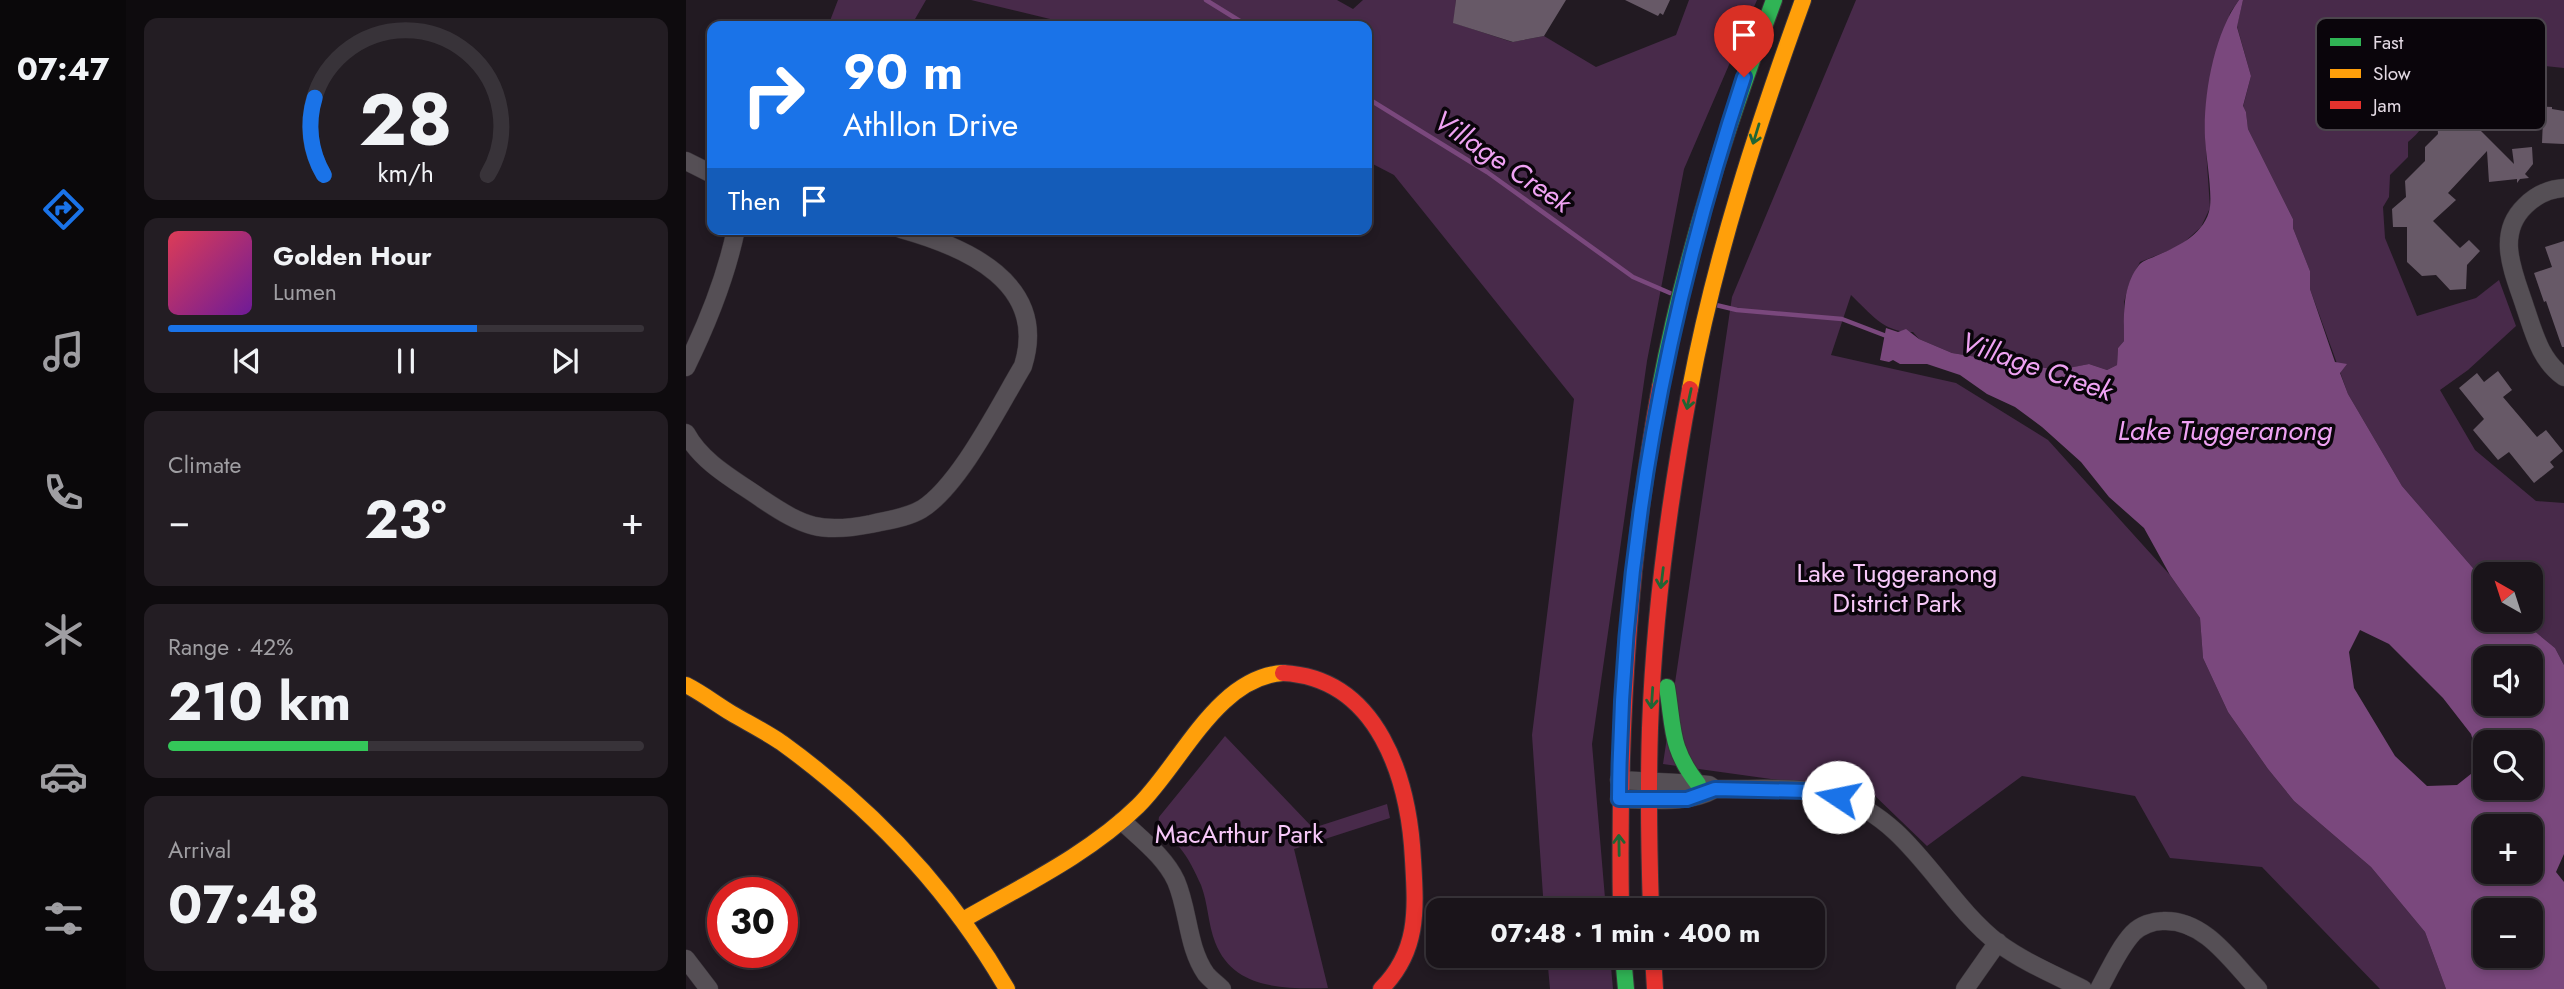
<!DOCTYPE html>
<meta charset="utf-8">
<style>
body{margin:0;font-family:Jost,sans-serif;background:#231d23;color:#f1f3f6;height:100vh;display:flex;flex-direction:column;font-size:26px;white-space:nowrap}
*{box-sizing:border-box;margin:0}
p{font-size:23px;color:#9f9ea2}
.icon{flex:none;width:38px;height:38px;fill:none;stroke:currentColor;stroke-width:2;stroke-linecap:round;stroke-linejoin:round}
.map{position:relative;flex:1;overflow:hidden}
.sheet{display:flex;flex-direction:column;gap:18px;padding:18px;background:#0e0b0e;width:560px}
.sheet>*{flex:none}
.guide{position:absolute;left:21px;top:21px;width:665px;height:214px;border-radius:14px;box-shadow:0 4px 10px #0003,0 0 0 2px #383339;background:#1a73e8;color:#fff;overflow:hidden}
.needle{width:46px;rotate:321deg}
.tools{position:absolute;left:1787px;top:562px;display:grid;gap:14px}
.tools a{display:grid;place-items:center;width:70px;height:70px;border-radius:14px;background:#1a141a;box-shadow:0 4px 10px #0003,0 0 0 2px #383339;font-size:35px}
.speed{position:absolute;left:21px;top:877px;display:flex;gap:14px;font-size:35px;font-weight:700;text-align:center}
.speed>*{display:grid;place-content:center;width:91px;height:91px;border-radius:50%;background:#1a141a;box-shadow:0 4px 10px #0003,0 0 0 2px #383339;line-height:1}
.speed .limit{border:10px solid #d22;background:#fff;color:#111}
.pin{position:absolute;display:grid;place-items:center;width:60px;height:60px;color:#fff;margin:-72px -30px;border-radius:50% 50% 50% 0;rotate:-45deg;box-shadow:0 0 7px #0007}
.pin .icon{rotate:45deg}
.me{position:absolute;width:77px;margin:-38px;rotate:281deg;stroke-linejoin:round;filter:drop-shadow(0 0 5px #0008)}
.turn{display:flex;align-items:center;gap:24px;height:147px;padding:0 21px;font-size:32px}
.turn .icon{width:91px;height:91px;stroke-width:2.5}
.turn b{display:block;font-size:49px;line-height:60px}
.then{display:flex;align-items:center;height:66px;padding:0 21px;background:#0003;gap:14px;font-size:26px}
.big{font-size:52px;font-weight:700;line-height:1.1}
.sheet .tile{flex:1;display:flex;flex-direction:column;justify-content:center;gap:10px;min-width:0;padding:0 24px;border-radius:14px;background:#231d23}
.sheet .dial{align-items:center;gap:0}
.dial svg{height:182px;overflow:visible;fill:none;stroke:#383339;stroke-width:7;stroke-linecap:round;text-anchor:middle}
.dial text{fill:#f1f3f6;stroke:none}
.song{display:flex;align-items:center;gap:21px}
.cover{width:84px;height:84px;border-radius:10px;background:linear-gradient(135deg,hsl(350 70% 55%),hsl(280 70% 35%))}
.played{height:7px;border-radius:4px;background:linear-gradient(90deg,#1a73e8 65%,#383339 65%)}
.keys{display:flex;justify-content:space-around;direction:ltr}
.heat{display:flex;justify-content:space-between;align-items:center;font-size:38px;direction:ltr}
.charge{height:10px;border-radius:5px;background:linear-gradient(90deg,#34c759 42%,#383339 0)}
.trip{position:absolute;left:740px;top:898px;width:399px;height:70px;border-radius:14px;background:#1a141a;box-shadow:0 4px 10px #0003,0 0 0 2px #383339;font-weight:700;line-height:70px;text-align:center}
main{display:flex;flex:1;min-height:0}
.menu{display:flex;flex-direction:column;width:126px;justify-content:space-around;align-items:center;background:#0a080a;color:#9f9ea2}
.menu .icon{width:49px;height:49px}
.menu .selected{color:#1a73e8}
.menu b{font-size:32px;color:#f1f3f6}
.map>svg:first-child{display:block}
.green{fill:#482a4a}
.water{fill:#7a487d;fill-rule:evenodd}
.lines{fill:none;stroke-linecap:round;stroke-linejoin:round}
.stream{stroke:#7a487d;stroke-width:4.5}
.building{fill:#675967}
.street-casing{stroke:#3a343a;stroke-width:19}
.fast-casing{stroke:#3a343a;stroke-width:18}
.slow-casing{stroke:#3a343a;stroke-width:18}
.jam-casing{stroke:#3a343a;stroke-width:18}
.street{stroke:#554f55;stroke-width:18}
.fast{stroke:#30b455;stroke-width:16}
.slow{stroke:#ff9f0a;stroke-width:16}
.jam{stroke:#e5322d;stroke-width:16}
.oneway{stroke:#1f6534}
.route-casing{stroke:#114b97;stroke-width:18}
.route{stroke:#1a73e8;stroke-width:12}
.labels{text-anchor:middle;stroke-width:7;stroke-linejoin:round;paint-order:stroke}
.park-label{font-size:26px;fill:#f7c8f9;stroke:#0a050b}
.water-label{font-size:28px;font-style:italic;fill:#efa2f3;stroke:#0a050b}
.key{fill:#0a050b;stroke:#4b454c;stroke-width:2}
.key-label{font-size:19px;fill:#e4dae4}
</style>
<main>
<nav class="menu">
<b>07:47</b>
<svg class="icon selected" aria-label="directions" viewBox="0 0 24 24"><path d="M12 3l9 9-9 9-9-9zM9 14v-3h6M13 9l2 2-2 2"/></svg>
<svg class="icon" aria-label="music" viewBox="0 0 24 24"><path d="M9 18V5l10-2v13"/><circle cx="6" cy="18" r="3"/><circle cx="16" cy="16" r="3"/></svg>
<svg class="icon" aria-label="phone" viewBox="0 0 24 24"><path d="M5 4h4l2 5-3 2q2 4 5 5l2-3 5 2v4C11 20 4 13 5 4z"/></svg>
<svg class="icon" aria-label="climate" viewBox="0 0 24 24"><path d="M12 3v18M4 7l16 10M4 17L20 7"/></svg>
<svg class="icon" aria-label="car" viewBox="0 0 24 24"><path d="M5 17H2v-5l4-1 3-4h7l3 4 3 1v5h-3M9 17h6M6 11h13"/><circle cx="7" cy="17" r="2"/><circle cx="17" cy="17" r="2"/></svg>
<svg class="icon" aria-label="filters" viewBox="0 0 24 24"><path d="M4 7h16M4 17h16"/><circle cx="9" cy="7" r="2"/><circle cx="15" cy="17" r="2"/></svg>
</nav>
<section class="sheet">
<div class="tile dial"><svg viewBox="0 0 100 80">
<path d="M14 69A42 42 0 1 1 86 69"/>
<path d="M14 69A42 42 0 0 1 10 35" stroke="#1a73e8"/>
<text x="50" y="56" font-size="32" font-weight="700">28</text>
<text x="50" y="72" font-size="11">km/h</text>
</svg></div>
<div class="tile">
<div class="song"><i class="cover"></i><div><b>Golden Hour</b><p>Lumen</p></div></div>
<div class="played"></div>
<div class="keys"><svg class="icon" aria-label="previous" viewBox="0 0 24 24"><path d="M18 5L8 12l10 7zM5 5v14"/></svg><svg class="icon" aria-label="pause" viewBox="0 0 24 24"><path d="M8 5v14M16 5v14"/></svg><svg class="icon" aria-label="next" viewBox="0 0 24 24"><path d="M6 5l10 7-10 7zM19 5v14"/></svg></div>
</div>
<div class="tile"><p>Climate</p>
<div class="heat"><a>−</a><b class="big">23°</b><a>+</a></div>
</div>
<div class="tile"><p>Range · 42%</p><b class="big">210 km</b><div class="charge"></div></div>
<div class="tile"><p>Arrival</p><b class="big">07:48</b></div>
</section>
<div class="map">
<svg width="1878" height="989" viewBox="0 0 1878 989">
<rect width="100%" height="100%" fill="#221a22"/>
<path class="green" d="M152,0H240L225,26H142Z
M285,0H651L667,9L677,0H770L768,23L826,42L858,36L910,67L990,35L1003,0H1071L998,169L961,361L906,744L920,910H858L846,735L888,399L708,175L681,161V26H393Z
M1170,0H1553L1544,13L1519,134L1524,208L1515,227L1494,246L1454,262L1443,284L1438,302V341L1432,348L1431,365L1421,370L1403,364L1373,370L1266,353L1233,339L1227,332C1198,333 1185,314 1165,295L1145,355L1270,383L1362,440L1484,575L1514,618L1517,658L1542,712L1582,769L1608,801L1685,867L1739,932L1760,989H1694L1576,867L1484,858L1449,796L1336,776L1241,846L1186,793L977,764L1046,297Z
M1557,0H1878V68L1820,62V58C1778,58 1761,75 1742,111C1732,128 1741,126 1722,142V157L1704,175L1703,197L1697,207L1699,238L1731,316L1790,298L1813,280L1830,326L1782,370L1754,390L1789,450L1850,501L1878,503V665L1869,648L1835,620H1844V574H1799V582L1716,486L1662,394L1624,289V271L1607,228V219L1562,129L1560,112L1557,107L1565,76L1551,26Z
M539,736L627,828L701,804L704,818L608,849L642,988C596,989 547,989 529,942C522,924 522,903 515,885C509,872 503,859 494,848C487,839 478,833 472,824L473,817Z
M861,956H924L927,989H864Z"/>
<path class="water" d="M1553,0H1557L1551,27L1565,76L1557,106L1560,112L1562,129L1607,219V228L1624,271V289L1649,362L1661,364L1654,373L1662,394L1716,486L1799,582V620H1835L1869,648L1878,665V854L1870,872L1878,882V989H1760L1739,932L1685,867L1608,801L1582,769L1542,712L1517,658L1514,618L1484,575L1458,528L1423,497L1395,462L1356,427L1329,407L1301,394L1274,375L1241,364H1214L1207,360L1203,362L1194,360L1200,328L1212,332L1220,329L1233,339L1266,353L1372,370L1403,364L1421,370L1431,365L1432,348L1438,341C1438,314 1436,287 1453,265C1457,260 1466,258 1472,255C1493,246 1520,233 1524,207C1526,189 1520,157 1519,138C1517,96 1528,34 1553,0ZM1674,630L1703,644L1757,698L1785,734L1795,766L1771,785L1741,786L1709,756L1668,688L1663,652ZM1799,658H1844V704H1799ZM1799,742H1844V788H1799ZM1799,826H1844V872H1799ZM1844,910V956H1799V910Z"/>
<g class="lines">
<path class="stream" d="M520,0L562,26
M681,98L801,172L947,277L984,293
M1030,305L1051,310L1156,319L1203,337"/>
</g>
<path class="building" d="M770,0H880L858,36L827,42L767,23Z
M939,0H984L977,15L974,13L972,16Z
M1812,71H1833L1845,84L1827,105L1866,107V109L1878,111V144L1856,143L1857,119H1822L1819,103L1804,119H1783L1828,164L1826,149L1846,147L1847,164L1839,174L1843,178L1834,179L1831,183V179L1803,182L1801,151L1762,193L1770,200L1747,221L1774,248L1783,240L1794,251L1781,265L1780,289L1764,290L1750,275L1736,276L1721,262V227H1707L1706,209L1720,197L1719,181L1739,161V147L1752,134L1751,120L1764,107L1766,90L1780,76L1808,75Z
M1878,241V347H1876L1860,301L1858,302L1848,273L1866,267L1859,247Z
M1812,371L1826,390L1817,397L1851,437L1860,430L1877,451L1864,462L1868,467L1848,483L1823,452L1812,460L1787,430L1798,419L1773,388L1791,373L1798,382Z"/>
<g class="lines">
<g class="street-casing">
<path id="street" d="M0,161L26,174
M1878,188C1863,189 1850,195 1839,206C1809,235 1828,273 1839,307C1848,333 1854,360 1878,377
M0,367C22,322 40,278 50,229
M0,433C16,463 49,480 76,499C118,527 135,534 185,524C202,520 221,518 236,509C274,485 313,406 337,366C363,283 280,247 215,229
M933,780L1012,784L1023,785L1029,789C1069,790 1113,785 1152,797C1225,820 1255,899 1312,943C1338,962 1369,975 1397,989
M933,799C964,799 1001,805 1029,789
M436,821C455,839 479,857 490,881C503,911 501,947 520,974C524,979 531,984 536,989
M0,959L23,989
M1279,989L1312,942
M1413,989C1423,971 1433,948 1447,933C1455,925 1467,921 1477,921C1519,919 1546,962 1572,989"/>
</g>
<g class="fast-casing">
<path id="fast" d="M974,387C999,254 1041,126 1088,0
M981,687C988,730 984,748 1012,784
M937,956L940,989"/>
</g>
<g class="slow-casing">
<path id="slow" d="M1004,389C1029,256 1071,127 1117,0
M0,685C16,693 30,704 45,713C62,723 80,732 96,743C187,809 265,892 321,989
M277,920C336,886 403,854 452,806C495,764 531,677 597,673"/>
</g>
<g class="jam-casing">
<path id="jam" d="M597,673C693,678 723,780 727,860C730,910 733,951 695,989
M935,910C932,734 942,560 974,387
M965,910C963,849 962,789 964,728C968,614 983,501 1004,389
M967,956L969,989"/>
</g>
<use href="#street" class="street"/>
<use href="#fast" class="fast"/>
<use href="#slow" class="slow"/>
<use href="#jam" class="jam"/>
</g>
<defs><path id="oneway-shaft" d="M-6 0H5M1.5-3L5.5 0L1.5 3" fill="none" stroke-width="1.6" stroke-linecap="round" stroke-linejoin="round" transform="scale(1.75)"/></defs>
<g class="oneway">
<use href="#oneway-shaft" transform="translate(1070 134) rotate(107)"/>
<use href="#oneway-shaft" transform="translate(1003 399) rotate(102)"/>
<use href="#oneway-shaft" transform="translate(976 578) rotate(97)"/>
<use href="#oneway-shaft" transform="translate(966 698) rotate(94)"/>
<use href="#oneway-shaft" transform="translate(933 845) rotate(-91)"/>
</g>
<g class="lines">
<g class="route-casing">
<path id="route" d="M1058,77C980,314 935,549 933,799H1001L1029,789L1123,791L1152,797"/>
</g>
<use href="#route" class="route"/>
</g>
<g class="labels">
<g class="park-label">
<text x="1211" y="582">Lake Tuggeranong<tspan x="1211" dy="30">District Park</tspan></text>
<text x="553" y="843">MacArthur Park</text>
</g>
<g class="water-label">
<text transform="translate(817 161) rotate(34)" y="10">Village Creek</text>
<text transform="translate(1351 366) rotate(19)" y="10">Village Creek</text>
<text x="1539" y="440">Lake Tuggeranong</text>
</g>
</g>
<rect x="1630" y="18" width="230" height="112" rx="10" class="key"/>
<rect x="1644" y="38" width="31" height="8" fill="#30b455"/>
<rect x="1644" y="69" width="31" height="9" fill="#ff9f0a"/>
<rect x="1644" y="101" width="31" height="8" fill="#e5322d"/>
<g class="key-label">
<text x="1687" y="49">Fast</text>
<text x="1687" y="80">Slow</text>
<text x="1687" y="112">Jam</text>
</g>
</svg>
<div class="tools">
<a><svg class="needle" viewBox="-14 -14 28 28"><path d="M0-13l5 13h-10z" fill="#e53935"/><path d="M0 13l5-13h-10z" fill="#9f9ea2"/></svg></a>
<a><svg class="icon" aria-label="sound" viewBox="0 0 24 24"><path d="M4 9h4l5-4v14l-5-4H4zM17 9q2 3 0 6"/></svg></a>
<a><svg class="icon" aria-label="search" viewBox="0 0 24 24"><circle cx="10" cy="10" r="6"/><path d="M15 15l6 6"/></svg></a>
<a>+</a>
<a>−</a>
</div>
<div class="speed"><div class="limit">30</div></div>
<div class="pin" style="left:1058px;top:77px;background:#d93025"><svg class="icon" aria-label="arrive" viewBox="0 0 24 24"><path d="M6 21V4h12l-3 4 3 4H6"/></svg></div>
<svg class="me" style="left:1152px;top:797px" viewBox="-20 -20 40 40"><circle r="19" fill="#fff"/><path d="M0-13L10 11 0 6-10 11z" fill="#1a73e8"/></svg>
<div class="trip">07:48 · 1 min · 400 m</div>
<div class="guide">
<div class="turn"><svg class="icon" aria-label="right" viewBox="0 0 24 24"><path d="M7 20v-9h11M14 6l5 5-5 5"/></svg><div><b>90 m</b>Athllon Drive</div></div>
<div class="then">Then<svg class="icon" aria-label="arrive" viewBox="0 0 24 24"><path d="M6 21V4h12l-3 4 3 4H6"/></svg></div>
</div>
</div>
</main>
